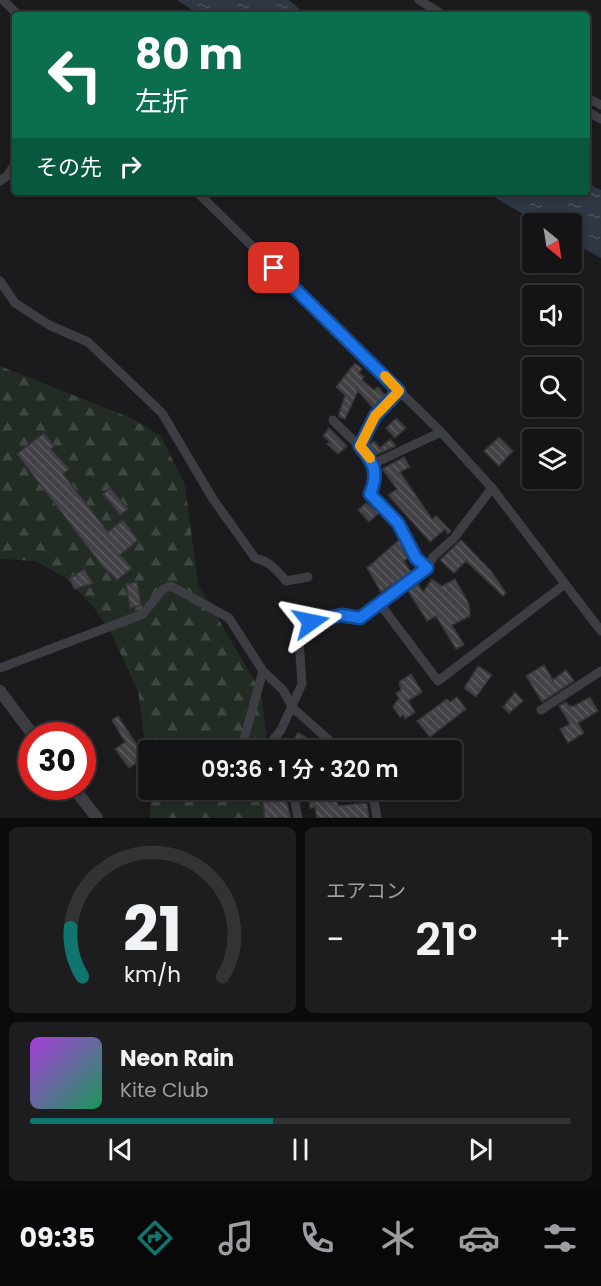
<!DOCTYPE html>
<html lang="ja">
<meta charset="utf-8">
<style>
body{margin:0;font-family:Poppins,"Noto Sans JP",sans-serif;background:#1d1d1f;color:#f1f3f6;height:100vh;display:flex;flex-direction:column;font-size:22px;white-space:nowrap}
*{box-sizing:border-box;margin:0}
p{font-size:20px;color:#9d9ea1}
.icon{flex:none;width:33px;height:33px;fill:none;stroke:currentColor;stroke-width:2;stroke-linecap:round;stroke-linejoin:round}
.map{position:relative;height:818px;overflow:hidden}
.sheet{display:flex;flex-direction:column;gap:9px;padding:9px;background:#0b0b0c;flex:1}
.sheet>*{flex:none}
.top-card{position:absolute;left:12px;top:12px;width:578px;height:183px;border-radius:6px;box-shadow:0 3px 9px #0003,0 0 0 2px #333335;background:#0b6e4f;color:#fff;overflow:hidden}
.needle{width:39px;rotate:150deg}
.tools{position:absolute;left:522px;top:213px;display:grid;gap:12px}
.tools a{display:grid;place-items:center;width:60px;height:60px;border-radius:6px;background:#141416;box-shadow:0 3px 9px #0003,0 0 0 2px #333335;font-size:30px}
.speed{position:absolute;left:18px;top:722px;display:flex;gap:12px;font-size:30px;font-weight:700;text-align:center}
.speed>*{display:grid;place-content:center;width:78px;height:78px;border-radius:50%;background:#141416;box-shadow:0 3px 9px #0003,0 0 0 2px #333335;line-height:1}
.speed .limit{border:9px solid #d22;background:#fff;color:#111}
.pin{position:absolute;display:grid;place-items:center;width:51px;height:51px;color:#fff;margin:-26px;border-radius:12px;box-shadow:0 3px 9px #0006}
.me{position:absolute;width:66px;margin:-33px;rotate:78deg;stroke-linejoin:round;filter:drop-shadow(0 0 4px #0008)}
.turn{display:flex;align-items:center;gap:21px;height:126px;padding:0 24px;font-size:27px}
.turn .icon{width:78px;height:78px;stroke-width:2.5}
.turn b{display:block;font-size:42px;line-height:51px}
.then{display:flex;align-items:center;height:57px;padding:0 24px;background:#0003;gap:12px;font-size:22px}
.big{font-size:45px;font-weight:600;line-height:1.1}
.sheet .tile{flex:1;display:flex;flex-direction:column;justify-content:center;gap:9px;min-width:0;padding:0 21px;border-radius:9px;background:#1d1d1f}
.sheet .dial{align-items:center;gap:0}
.dial svg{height:156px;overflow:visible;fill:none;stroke:#333335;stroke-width:7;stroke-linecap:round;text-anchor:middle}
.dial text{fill:#f1f3f6;stroke:none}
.song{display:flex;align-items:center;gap:18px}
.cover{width:72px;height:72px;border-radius:9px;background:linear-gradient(135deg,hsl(280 70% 55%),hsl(150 70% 35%))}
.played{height:6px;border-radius:3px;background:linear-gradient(90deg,#0f766e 45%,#333335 45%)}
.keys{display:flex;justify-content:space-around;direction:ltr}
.heat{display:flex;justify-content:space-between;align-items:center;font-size:33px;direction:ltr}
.sheet .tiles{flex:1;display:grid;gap:9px;grid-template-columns:1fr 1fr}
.tile:last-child{grid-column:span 2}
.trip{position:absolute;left:138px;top:740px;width:324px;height:60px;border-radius:6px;background:#141416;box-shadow:0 3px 9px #0003,0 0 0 2px #333335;font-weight:600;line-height:60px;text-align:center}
.tab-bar{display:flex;height:96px;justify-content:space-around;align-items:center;background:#080809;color:#9d9ea1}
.tab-bar .icon{width:42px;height:42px}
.tab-bar .on{color:#0f766e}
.tab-bar b{font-size:27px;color:#f1f3f6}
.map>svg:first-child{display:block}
.forest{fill:url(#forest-firs)}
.water{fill:url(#water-ripples)}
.building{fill:url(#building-back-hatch);stroke:#353439;stroke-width:1.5}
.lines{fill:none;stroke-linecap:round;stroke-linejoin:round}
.minor{stroke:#3d3d44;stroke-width:9}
.tertiary{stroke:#3d3d44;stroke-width:12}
.route-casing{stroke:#114b97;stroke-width:15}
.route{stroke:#1a73e8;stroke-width:10}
.slow{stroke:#f59e0b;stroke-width:10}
</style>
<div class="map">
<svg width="601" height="818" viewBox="0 0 601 818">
<defs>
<pattern id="forest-firs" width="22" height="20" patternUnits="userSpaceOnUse" patternTransform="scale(1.5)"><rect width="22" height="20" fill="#222b24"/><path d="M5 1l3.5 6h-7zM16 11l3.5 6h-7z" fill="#3f4742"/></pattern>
<pattern id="water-ripples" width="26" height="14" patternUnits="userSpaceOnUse" patternTransform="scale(1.5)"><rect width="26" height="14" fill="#2f3742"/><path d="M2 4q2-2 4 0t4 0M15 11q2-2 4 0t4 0" fill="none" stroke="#4a515b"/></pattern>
<pattern id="building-back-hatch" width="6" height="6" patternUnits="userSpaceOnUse" patternTransform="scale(1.5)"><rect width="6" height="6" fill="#424247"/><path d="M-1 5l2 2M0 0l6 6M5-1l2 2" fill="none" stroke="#5b5b60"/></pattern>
</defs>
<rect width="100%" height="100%" fill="#1b1a1d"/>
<path class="forest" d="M0,366L131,418L161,436L185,485L198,584L261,692L268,750H148V761L138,691L113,637L95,609L66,578L35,561L0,559Z
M150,789H267L265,818H150Z"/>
<path class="water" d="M177,0H289L306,15H200Z
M587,183L601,190V258L572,242V224L539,223L485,192H586Z"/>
<path class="building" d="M355,363L362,369L359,373L364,377L362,380L374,390L378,387L385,395L373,408L358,391L345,419L339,417V413L345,395L336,387Z
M396,418L406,428L395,438L386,428Z
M329,428L347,446L338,454L327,444L330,442L323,436Z
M44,433L54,446L51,449L69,469L63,474L108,532L123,520L138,540L120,555L132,568L117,580L103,567L17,454Z
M499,437L513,451L499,466L484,451Z
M390,439L396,446L376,455L368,446L374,441L380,448Z
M404,457L410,467L400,472L432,519L436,516L451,531L448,534L445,529L430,542L388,495L397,489L382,469Z
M110,488L128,509L120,515L103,494Z
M366,503L379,513L369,522L358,510Z
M399,540L408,558L404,561L411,572L381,592L367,568Z
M461,540L491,571L506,593L503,596L466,561L454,573L440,560Z
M84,569L93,583L75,589L69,579Z
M432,579L442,586L455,579L469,604L470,616L452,625L464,645L456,649L436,616L427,621L408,591L418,584L423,592Z
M137,582L141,605L130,608L126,584Z
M544,665L553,680L566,670L574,681L542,702L526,676Z
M478,666L492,675L476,697L464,688Z
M411,674L422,692L408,701L415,712L405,719L403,715L400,717L393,707L399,698L396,693L401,690L399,682Z
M515,692L523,701L509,713L503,707Z
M457,697L466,709L430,737L417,721L447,699L450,702Z
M590,697L598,711L578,723L584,733L568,743L560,729L570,724L559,706L566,702L569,706H574Z
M118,716L145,757L129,768L115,749L125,742L112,720Z
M298,733L314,742L315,740L330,750H305L292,743Z
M261,789H283L291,818H265Z
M335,789L338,806L363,803L367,804L369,818H317L315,807L310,808L308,793Z"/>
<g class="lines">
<path class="minor" d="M3,0L18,15
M419,0L443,15
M586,97L601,105
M586,111L601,119
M0,181L7,176L15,164
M197,192L441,432L492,488L601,631
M0,281L15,303L49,325L88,342L162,413L213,499L255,558C269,561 277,570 286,581L308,577
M333,420C354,445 386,457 370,494L398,523L416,558L427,569
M359,446L375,416L399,391
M373,464L441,432
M380,604L438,681L565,584
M0,668L143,614L163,589L171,586L229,618L263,671L241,750
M263,671L283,690L293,708L340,750
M541,710L601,671
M265,750L281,730L302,684L298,625L341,616L360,618L427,569L433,557L454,538L492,488
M349,789L374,800L377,818
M298,818L295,802L300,789"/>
<path class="tertiary" d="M0,691L33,735
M72,786L97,818"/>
</g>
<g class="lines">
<g class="route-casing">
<path id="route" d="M274,268L399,391L375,416L360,446C374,463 379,473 370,494L398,523L416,558L427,568L360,618L341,615L311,622"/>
</g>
<use href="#route" class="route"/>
<path class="slow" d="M370,458L360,446L375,416L399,391L385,376"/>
</g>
</svg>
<div class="tools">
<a><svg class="needle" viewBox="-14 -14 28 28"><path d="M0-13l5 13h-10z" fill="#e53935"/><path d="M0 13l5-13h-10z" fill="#9d9ea1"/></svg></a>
<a><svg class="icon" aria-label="sound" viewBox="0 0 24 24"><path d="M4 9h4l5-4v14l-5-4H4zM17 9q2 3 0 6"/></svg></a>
<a><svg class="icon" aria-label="search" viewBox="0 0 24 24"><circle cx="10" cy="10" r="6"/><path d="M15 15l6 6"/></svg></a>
<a><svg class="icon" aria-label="layers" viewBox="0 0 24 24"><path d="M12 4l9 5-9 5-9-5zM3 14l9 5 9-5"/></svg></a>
</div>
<div class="speed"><div class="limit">30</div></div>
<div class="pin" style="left:274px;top:268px;background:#d93025"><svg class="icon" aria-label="arrive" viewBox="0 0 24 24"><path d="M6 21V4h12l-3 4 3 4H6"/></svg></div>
<svg class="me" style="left:311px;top:622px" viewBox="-20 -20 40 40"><path d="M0-17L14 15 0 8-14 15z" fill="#1a73e8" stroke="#fff" stroke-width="4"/></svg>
<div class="trip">09:36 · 1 分 · 320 m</div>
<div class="top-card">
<div class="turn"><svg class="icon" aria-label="left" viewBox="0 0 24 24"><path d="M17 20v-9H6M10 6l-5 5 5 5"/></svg><div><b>80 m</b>左折</div></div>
<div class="then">その先<svg class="icon" aria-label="right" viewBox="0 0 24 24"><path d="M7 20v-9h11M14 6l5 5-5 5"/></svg></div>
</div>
</div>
<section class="sheet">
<div class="tiles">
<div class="tile dial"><svg viewBox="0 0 100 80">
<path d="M14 69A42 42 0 1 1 86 69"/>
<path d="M14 69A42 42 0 0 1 8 44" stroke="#0f766e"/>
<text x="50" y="56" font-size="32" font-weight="700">21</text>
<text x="50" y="72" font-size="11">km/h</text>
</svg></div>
<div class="tile"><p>エアコン</p>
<div class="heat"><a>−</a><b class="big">21°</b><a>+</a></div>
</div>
<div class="tile">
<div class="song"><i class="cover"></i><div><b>Neon Rain</b><p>Kite Club</p></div></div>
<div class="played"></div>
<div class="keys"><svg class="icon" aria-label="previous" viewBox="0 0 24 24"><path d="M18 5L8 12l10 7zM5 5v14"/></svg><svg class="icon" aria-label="pause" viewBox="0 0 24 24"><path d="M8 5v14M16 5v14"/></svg><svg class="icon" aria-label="next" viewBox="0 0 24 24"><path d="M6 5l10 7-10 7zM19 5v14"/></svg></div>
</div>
</div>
</section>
<nav class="tab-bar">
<b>09:35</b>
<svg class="icon on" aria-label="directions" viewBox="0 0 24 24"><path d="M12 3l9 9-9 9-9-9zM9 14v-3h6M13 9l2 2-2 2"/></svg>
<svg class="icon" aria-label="music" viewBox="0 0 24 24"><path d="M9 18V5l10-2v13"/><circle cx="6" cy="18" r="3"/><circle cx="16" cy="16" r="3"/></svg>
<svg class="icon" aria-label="phone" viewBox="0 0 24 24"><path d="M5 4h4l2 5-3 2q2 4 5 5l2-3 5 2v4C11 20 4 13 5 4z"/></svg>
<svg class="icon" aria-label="climate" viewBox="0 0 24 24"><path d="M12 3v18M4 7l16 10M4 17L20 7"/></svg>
<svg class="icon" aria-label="car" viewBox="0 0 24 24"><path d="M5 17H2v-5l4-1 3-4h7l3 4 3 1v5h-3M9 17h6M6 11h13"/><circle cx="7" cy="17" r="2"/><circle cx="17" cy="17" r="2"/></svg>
<svg class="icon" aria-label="filters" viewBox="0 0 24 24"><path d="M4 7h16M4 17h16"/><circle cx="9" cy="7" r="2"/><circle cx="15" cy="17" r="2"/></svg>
</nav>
